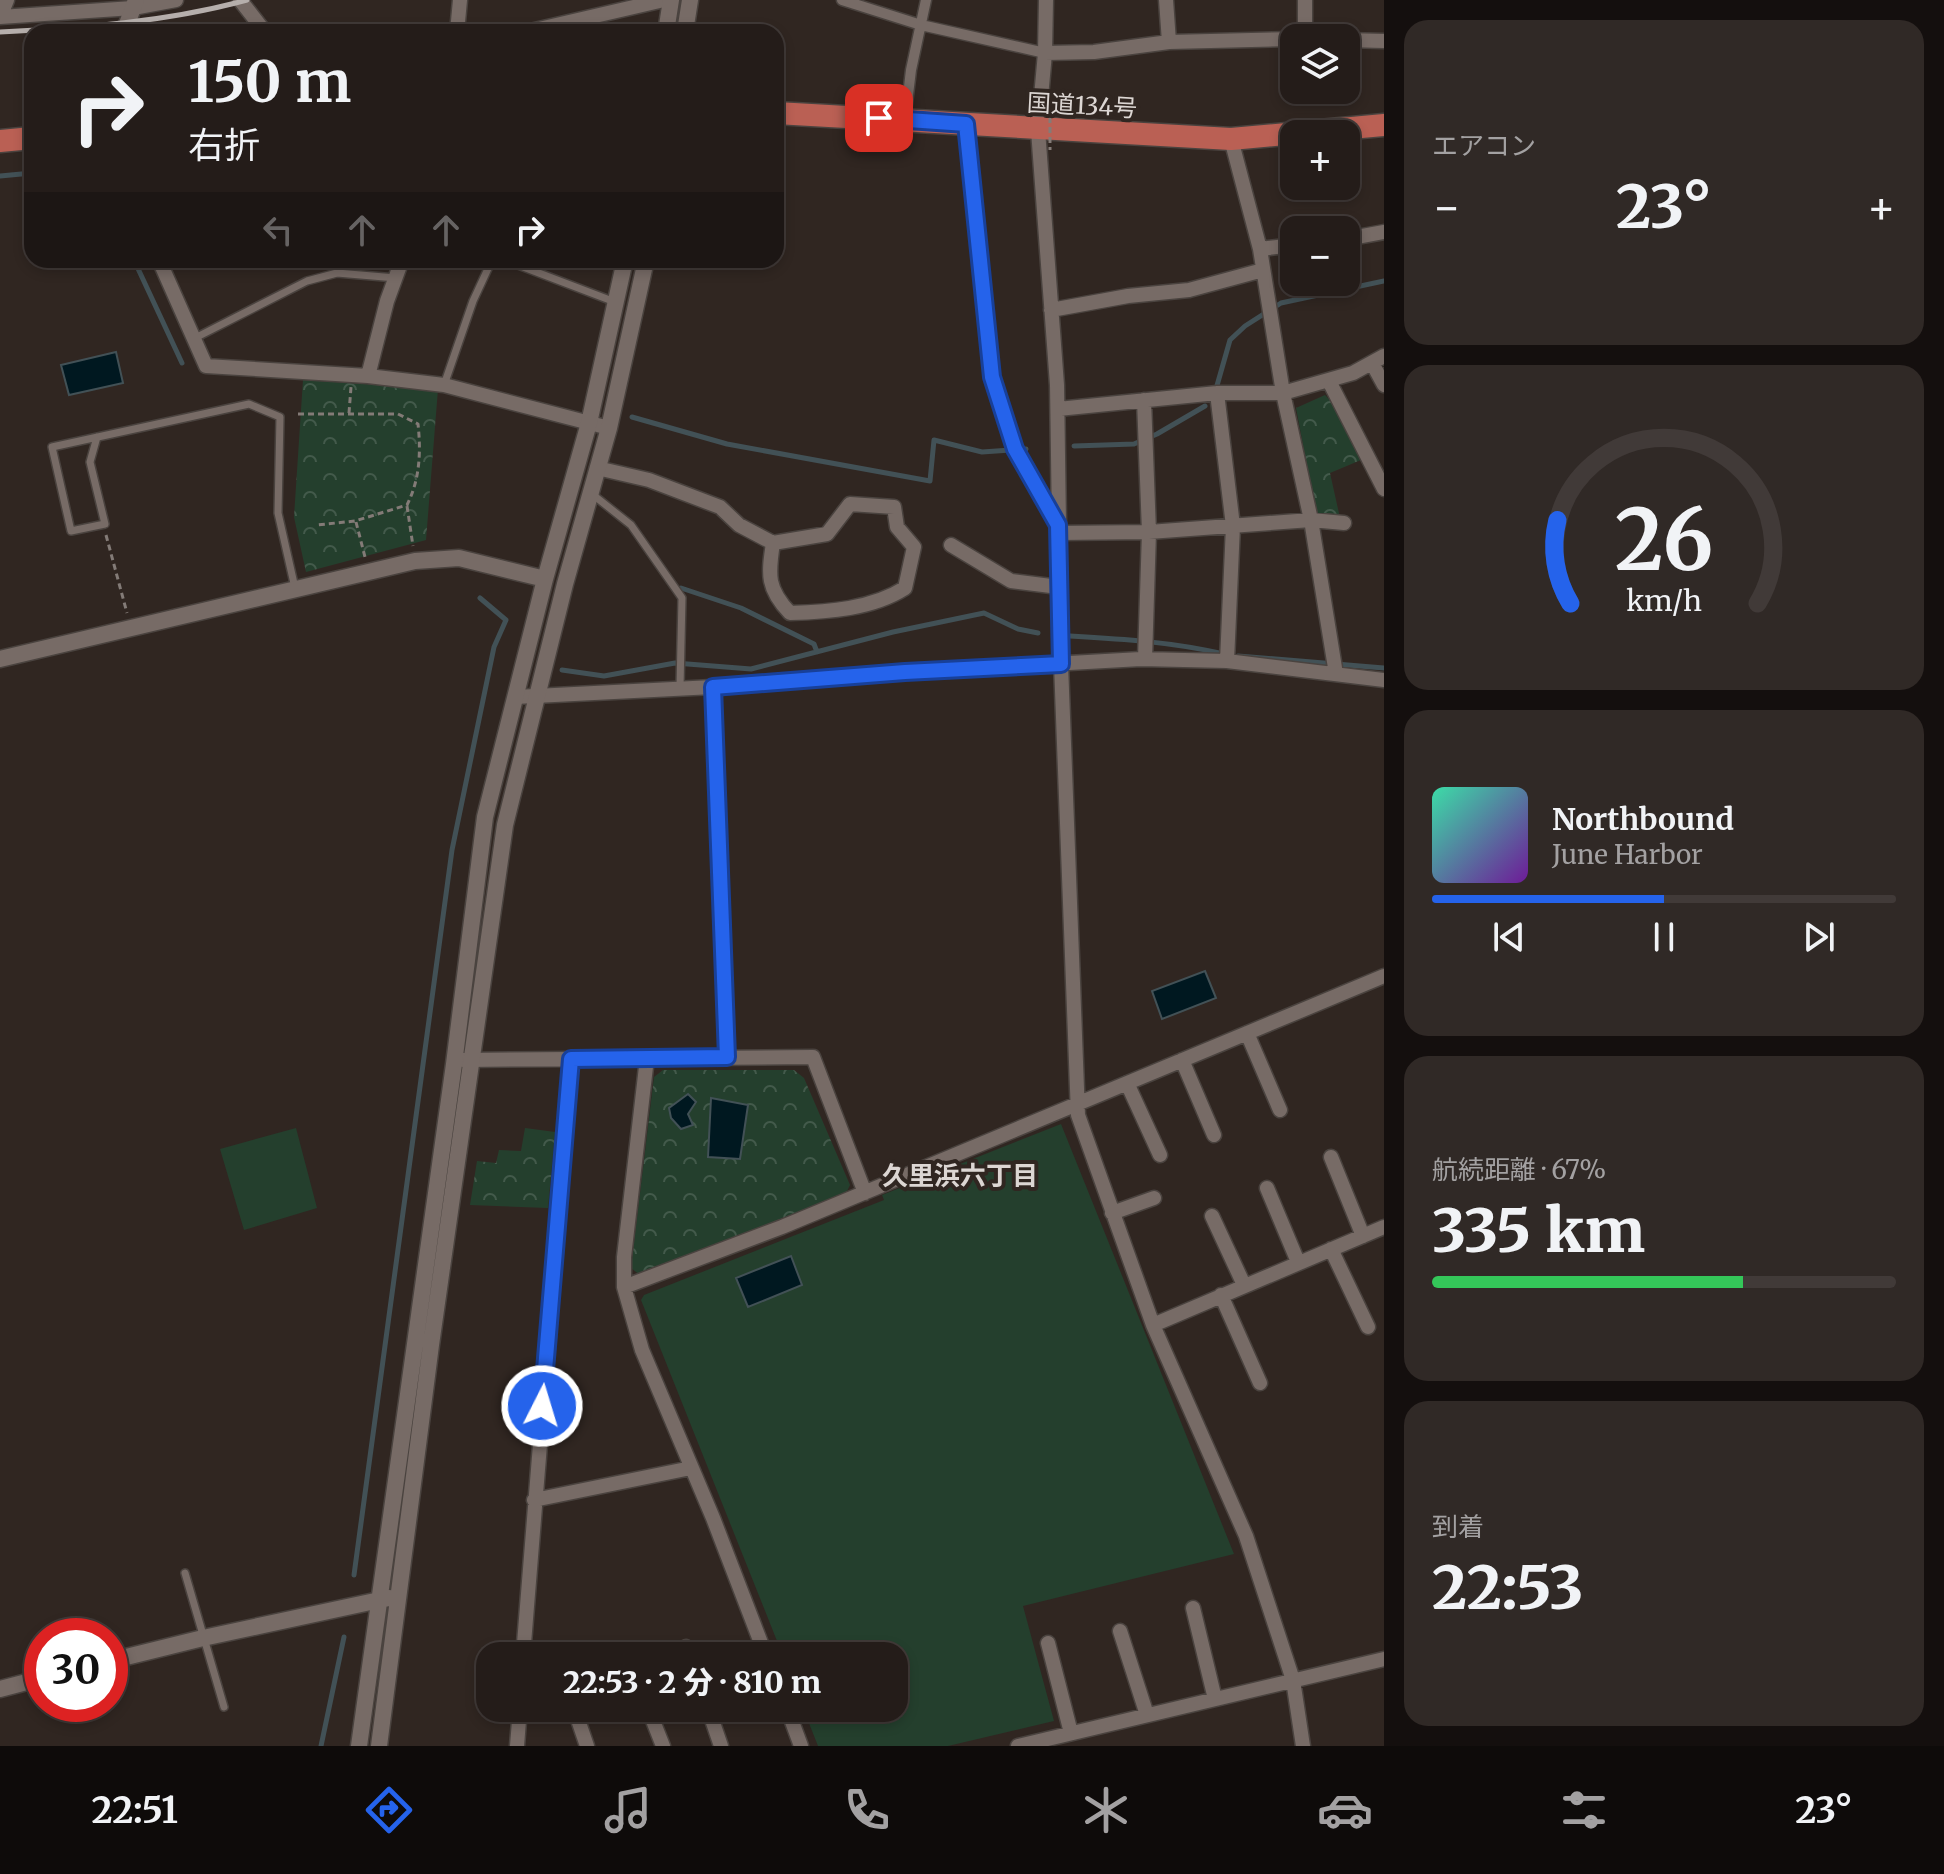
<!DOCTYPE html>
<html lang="ja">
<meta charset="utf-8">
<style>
body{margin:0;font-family:Merriweather,"Noto Sans JP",serif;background:#302926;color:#f1f3f6;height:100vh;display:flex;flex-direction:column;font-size:30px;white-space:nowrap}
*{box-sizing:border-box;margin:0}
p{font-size:26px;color:#a3a1a2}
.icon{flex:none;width:44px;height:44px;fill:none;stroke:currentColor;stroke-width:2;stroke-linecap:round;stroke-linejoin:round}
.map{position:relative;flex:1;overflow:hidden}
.sheet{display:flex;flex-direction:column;gap:20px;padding:20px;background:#140f0e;width:560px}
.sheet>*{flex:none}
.guide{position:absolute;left:24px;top:24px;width:760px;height:244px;border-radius:24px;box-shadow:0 4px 12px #0003,0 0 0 2px #413a38;background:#241c19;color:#f1f3f6;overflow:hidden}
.buttons{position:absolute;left:1280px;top:24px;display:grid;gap:16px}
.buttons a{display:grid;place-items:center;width:80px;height:80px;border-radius:16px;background:#241c19;box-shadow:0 4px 12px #0003,0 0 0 2px #413a38;font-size:40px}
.speed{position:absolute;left:24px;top:1618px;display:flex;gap:16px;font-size:40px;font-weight:700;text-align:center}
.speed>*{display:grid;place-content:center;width:104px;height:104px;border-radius:50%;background:#241c19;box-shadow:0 4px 12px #0003,0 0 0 2px #413a38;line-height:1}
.speed .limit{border:12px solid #d22;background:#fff;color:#111}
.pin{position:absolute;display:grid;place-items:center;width:68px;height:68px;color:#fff;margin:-34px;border-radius:16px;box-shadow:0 4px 12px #0006}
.me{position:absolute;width:88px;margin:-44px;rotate:5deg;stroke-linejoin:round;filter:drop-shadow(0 0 6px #0008)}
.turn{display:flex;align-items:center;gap:28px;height:168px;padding:0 32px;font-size:36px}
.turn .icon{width:104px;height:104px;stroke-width:2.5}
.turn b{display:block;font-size:56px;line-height:68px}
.lanes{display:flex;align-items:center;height:76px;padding:0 32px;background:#0003;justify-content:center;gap:40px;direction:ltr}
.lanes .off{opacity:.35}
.big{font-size:60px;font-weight:800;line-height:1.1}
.sheet .card{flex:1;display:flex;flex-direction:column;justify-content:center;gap:12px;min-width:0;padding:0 28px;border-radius:24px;background:#302926}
.sheet .dial{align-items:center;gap:0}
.dial svg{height:208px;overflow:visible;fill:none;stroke:#413a38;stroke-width:7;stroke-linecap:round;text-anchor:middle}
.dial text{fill:#f1f3f6;stroke:none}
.song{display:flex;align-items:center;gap:24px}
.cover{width:96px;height:96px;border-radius:12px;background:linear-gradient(135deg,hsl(160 70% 55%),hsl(280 70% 35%))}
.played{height:8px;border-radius:4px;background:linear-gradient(90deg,#2563eb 50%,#413a38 50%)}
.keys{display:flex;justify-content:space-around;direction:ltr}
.heat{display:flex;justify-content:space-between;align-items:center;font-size:44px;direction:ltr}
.charge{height:12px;border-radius:6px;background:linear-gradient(90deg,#34c759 67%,#413a38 0)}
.trip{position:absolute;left:476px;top:1642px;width:432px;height:80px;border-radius:24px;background:#241c19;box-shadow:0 4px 12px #0003,0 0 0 2px #413a38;font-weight:800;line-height:80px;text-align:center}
.dock{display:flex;height:128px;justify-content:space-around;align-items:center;background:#0e0b0a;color:#a3a1a2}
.dock .icon{width:56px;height:56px}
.dock .active{color:#2563eb}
.dock b{font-size:36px;color:#f1f3f6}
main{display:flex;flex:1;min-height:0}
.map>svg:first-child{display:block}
.forest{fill:url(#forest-crowns)}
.pitch{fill:#243f2d}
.water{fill:#001820;stroke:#425156;stroke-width:2}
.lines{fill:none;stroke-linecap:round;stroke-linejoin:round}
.stream{stroke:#425156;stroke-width:5}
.service-casing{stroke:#4a433f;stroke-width:10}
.pedestrian-casing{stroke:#4a433f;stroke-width:13}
.minor-casing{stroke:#4a433f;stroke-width:17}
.tertiary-casing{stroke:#4a433f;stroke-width:19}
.trunk-casing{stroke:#4a433f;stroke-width:25}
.path{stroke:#837b77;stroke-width:3;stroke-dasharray:6 4;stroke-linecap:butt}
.service{stroke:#776b66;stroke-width:7}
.pedestrian{stroke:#776b66;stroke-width:10}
.minor{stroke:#776b66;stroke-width:14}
.tertiary{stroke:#776b66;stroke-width:16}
.trunk{stroke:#ba6054;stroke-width:22}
.rail{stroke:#b6afac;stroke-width:5}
.path-bridge{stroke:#837b77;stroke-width:3;stroke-dasharray:6 4;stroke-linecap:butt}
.route-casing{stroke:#184099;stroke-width:20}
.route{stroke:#2563eb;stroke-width:14}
.labels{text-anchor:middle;stroke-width:8;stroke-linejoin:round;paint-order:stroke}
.street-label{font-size:24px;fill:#dcd6d3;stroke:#302621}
.neighbourhood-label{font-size:26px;font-weight:bold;fill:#dcd6d3;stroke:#302621}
</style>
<main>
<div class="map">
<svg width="1384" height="1746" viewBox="0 0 1384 1746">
<defs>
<pattern id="forest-crowns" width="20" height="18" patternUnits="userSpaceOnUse" patternTransform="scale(2)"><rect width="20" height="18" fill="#243f2d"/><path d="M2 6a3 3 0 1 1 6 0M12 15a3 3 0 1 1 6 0" fill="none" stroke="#435a4b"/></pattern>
</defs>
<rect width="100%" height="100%" fill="#302621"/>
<path class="forest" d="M303,380L438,389L426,540L306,572L294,517Z
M1325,395L1330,400L1361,460L1330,473L1340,518H1322L1316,513L1296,408Z
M663,1070H794L804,1078L850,1185L846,1193L640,1275L631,1268L654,1077Z
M525,1128L555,1132L548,1208L470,1205L477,1161L496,1163L499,1150L521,1151Z"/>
<path class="pitch" d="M1061,1124L1234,1554L1023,1606L1054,1721L948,1746H818L803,1708H894V1656H783L641,1300L644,1295L884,1200L882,1195Z
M296,1128L317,1208L244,1230L220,1149Z"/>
<path class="water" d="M116,352L123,383L69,395L61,365Z
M1205,971L1216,998L1162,1019L1152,991Z
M688,1094L696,1102L688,1114L693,1125L681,1129L671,1118L669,1108Z
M711,1098L748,1105L740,1159L708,1157Z
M791,1256L802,1285L748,1307L736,1278Z"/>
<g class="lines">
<path class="stream" d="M0,176L32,173
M134,260L182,363
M1216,389L1230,340L1245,326L1281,303L1384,281
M632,417L727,444L930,481L934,440L982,452L1026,449
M1074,446L1134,444L1157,434L1205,406
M681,588L741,608L814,644L817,652
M1070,636C1122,639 1173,642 1224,654
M1238,656L1384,668
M562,670L604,676L675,663L751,669L893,632L984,613L1018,629L1038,633
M354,1575L452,850L494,647L506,620L480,598
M321,1746L344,1637"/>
<g class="service-casing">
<path id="service" d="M505,260L615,302
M195,338L307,281L337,273L396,278
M444,385L473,301L492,260
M97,437L90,462L105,524L71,531L52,447L249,404L280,417L278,513L295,588
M592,494L631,525L682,598L680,687
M185,1573L224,1707"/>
</g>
<g class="pedestrian-casing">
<path id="pedestrian" d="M842,0L921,25L1045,53
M905,120L911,70L926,0"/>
</g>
<g class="minor-casing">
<path id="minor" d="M7,0L0,17L133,8L176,0
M240,0L265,32
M1046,0L1045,53L1038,130L1057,385L1061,664L1078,1115L1153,1325L1246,1536L1293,1680L1303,1746
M1166,0L1169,42
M457,32L460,0
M526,32L664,0
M1305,38V0
M1346,40L1384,41
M1045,53L1094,52L1169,42L1294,39
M966,124L992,377L1015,449L1058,525
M1231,139L1260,249L1283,393L1311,520L1336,674
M1346,239L1384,232
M1260,249L1294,245
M159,260L206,366L368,376L444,385L609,428
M1051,310L1128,296L1189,290L1263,270
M1372,363L1384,385
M368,376L387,301L402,260
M1329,381L1384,489
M1217,393L1233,526L1227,661
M1144,400L1149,532L1145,659
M1058,409L1217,393H1283L1353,373L1384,356
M597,468L649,480L720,507L739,525L773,543L827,534L850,504L894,507L897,527L914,547L905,588C872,609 828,612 790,613C767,589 768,575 773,543
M1058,533L1149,532L1311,520L1344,523
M951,545L1011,581L1059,587
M713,687L727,1057
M515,697L713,687L905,672L1141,659L1227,661L1384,680
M1247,1033L1280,1110
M647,1058L624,1257V1287L642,1350L713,1518L766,1656
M463,1060L813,1057L865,1193
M1182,1060L1214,1135
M1127,1083L1160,1155
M1331,1157L1363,1236
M1267,1188L1298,1262
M1112,1213L1154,1198
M1212,1216L1244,1285
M1331,1249L1368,1327
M624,1287L782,1227L1384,976
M1221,1295L1260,1383
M1153,1325L1384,1227
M534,1500L691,1468
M1193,1608L1215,1699
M1120,1631L1147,1715
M1048,1643L1071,1733
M686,1647L689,1656
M523,1656L571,1059
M574,1708L587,1746
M648,1708L663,1746
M708,1708L721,1746
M787,1708L801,1746
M517,1746L520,1708
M1018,1746L1384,1659"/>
</g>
<g class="tertiary-casing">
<path id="tertiary" d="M124,32L136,0
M666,32L671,0
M685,32L690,0
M0,659L415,561L459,558L545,579
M110,1661L203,1638L389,1598
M0,1689L42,1678
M359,1746L454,1064L485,817L545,579L589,423L625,260
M379,1746L431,1345L505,825L565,584L609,428L646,260"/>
</g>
<g class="trunk-casing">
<path id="trunk" d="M776,113L1231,139L1384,125
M0,141L32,138"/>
</g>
<path class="path" d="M349,413L351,387
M298,414H398L418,424C421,452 420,479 407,505L355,521L317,525
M407,506L413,546
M356,522L365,557
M106,535L127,613"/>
<use href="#service" class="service"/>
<use href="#pedestrian" class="pedestrian"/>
<use href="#minor" class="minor"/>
<use href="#tertiary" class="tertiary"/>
<use href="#trunk" class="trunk"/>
<path class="rail" d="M0,32C83,28 166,22 247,0"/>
<path class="path-bridge" d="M1050,117V150"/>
</g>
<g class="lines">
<g class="route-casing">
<path id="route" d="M542,1406L571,1059L727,1057L713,687L905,672L1061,664L1058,525L1015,449L992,377L966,124L879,118"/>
</g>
<use href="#route" class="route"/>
</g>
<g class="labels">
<g class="street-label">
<text transform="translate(1082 106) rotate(3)" y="8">国道134号</text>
</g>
<g class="neighbourhood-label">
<text x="960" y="1185">久里浜六丁目</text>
</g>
</g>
</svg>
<div class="buttons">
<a><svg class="icon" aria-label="layers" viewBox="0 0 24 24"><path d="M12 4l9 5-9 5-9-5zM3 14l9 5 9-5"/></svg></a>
<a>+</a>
<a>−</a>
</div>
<div class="speed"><div class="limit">30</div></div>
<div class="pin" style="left:879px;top:118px;background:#d93025"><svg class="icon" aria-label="arrive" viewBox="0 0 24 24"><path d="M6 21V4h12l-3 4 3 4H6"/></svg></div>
<svg class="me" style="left:542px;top:1406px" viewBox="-20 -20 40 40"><circle r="17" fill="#2563eb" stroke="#fff" stroke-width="3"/><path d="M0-11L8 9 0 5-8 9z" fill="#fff"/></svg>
<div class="trip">22:53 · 2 分 · 810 m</div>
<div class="guide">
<div class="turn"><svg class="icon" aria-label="right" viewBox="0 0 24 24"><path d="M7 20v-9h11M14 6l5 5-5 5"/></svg><div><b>150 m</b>右折</div></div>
<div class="lanes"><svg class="icon off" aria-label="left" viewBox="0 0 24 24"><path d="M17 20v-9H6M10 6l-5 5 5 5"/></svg><svg class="icon off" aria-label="ahead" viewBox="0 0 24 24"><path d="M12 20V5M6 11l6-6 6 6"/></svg><svg class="icon off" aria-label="ahead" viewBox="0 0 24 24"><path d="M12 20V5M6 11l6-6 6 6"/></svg><svg class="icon" aria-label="right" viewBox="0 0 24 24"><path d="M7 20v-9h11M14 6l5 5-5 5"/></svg></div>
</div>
</div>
<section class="sheet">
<div class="card"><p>エアコン</p>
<div class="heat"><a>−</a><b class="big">23°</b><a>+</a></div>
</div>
<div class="card dial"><svg viewBox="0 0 100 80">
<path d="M14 69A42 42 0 1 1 86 69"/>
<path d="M14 69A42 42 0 0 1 9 37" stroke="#2563eb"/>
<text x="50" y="56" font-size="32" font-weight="700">26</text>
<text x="50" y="72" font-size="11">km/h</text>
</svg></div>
<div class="card">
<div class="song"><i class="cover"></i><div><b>Northbound</b><p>June Harbor</p></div></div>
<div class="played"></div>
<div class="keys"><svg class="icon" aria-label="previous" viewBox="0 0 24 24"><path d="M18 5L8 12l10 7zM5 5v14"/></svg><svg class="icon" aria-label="pause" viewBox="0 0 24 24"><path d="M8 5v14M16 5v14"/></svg><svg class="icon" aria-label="next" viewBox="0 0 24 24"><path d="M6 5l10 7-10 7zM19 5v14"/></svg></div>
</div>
<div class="card"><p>航続距離 · 67%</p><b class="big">335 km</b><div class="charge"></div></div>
<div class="card"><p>到着</p><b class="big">22:53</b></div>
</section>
</main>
<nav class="dock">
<b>22:51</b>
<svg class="icon active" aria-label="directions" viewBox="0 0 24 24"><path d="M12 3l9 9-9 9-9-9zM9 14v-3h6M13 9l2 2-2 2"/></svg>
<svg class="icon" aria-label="music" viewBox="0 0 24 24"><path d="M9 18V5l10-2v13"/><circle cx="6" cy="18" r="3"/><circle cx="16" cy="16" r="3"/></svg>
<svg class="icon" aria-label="phone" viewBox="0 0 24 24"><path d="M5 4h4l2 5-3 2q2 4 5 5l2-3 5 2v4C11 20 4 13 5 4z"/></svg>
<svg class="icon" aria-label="climate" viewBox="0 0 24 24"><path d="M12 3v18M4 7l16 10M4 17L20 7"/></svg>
<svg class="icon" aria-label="car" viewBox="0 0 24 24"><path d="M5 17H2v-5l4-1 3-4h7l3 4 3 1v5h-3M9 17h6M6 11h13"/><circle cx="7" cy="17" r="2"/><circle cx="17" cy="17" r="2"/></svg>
<svg class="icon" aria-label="filters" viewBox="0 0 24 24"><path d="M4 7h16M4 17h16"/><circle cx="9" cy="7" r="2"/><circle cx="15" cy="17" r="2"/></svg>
<b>23°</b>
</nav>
